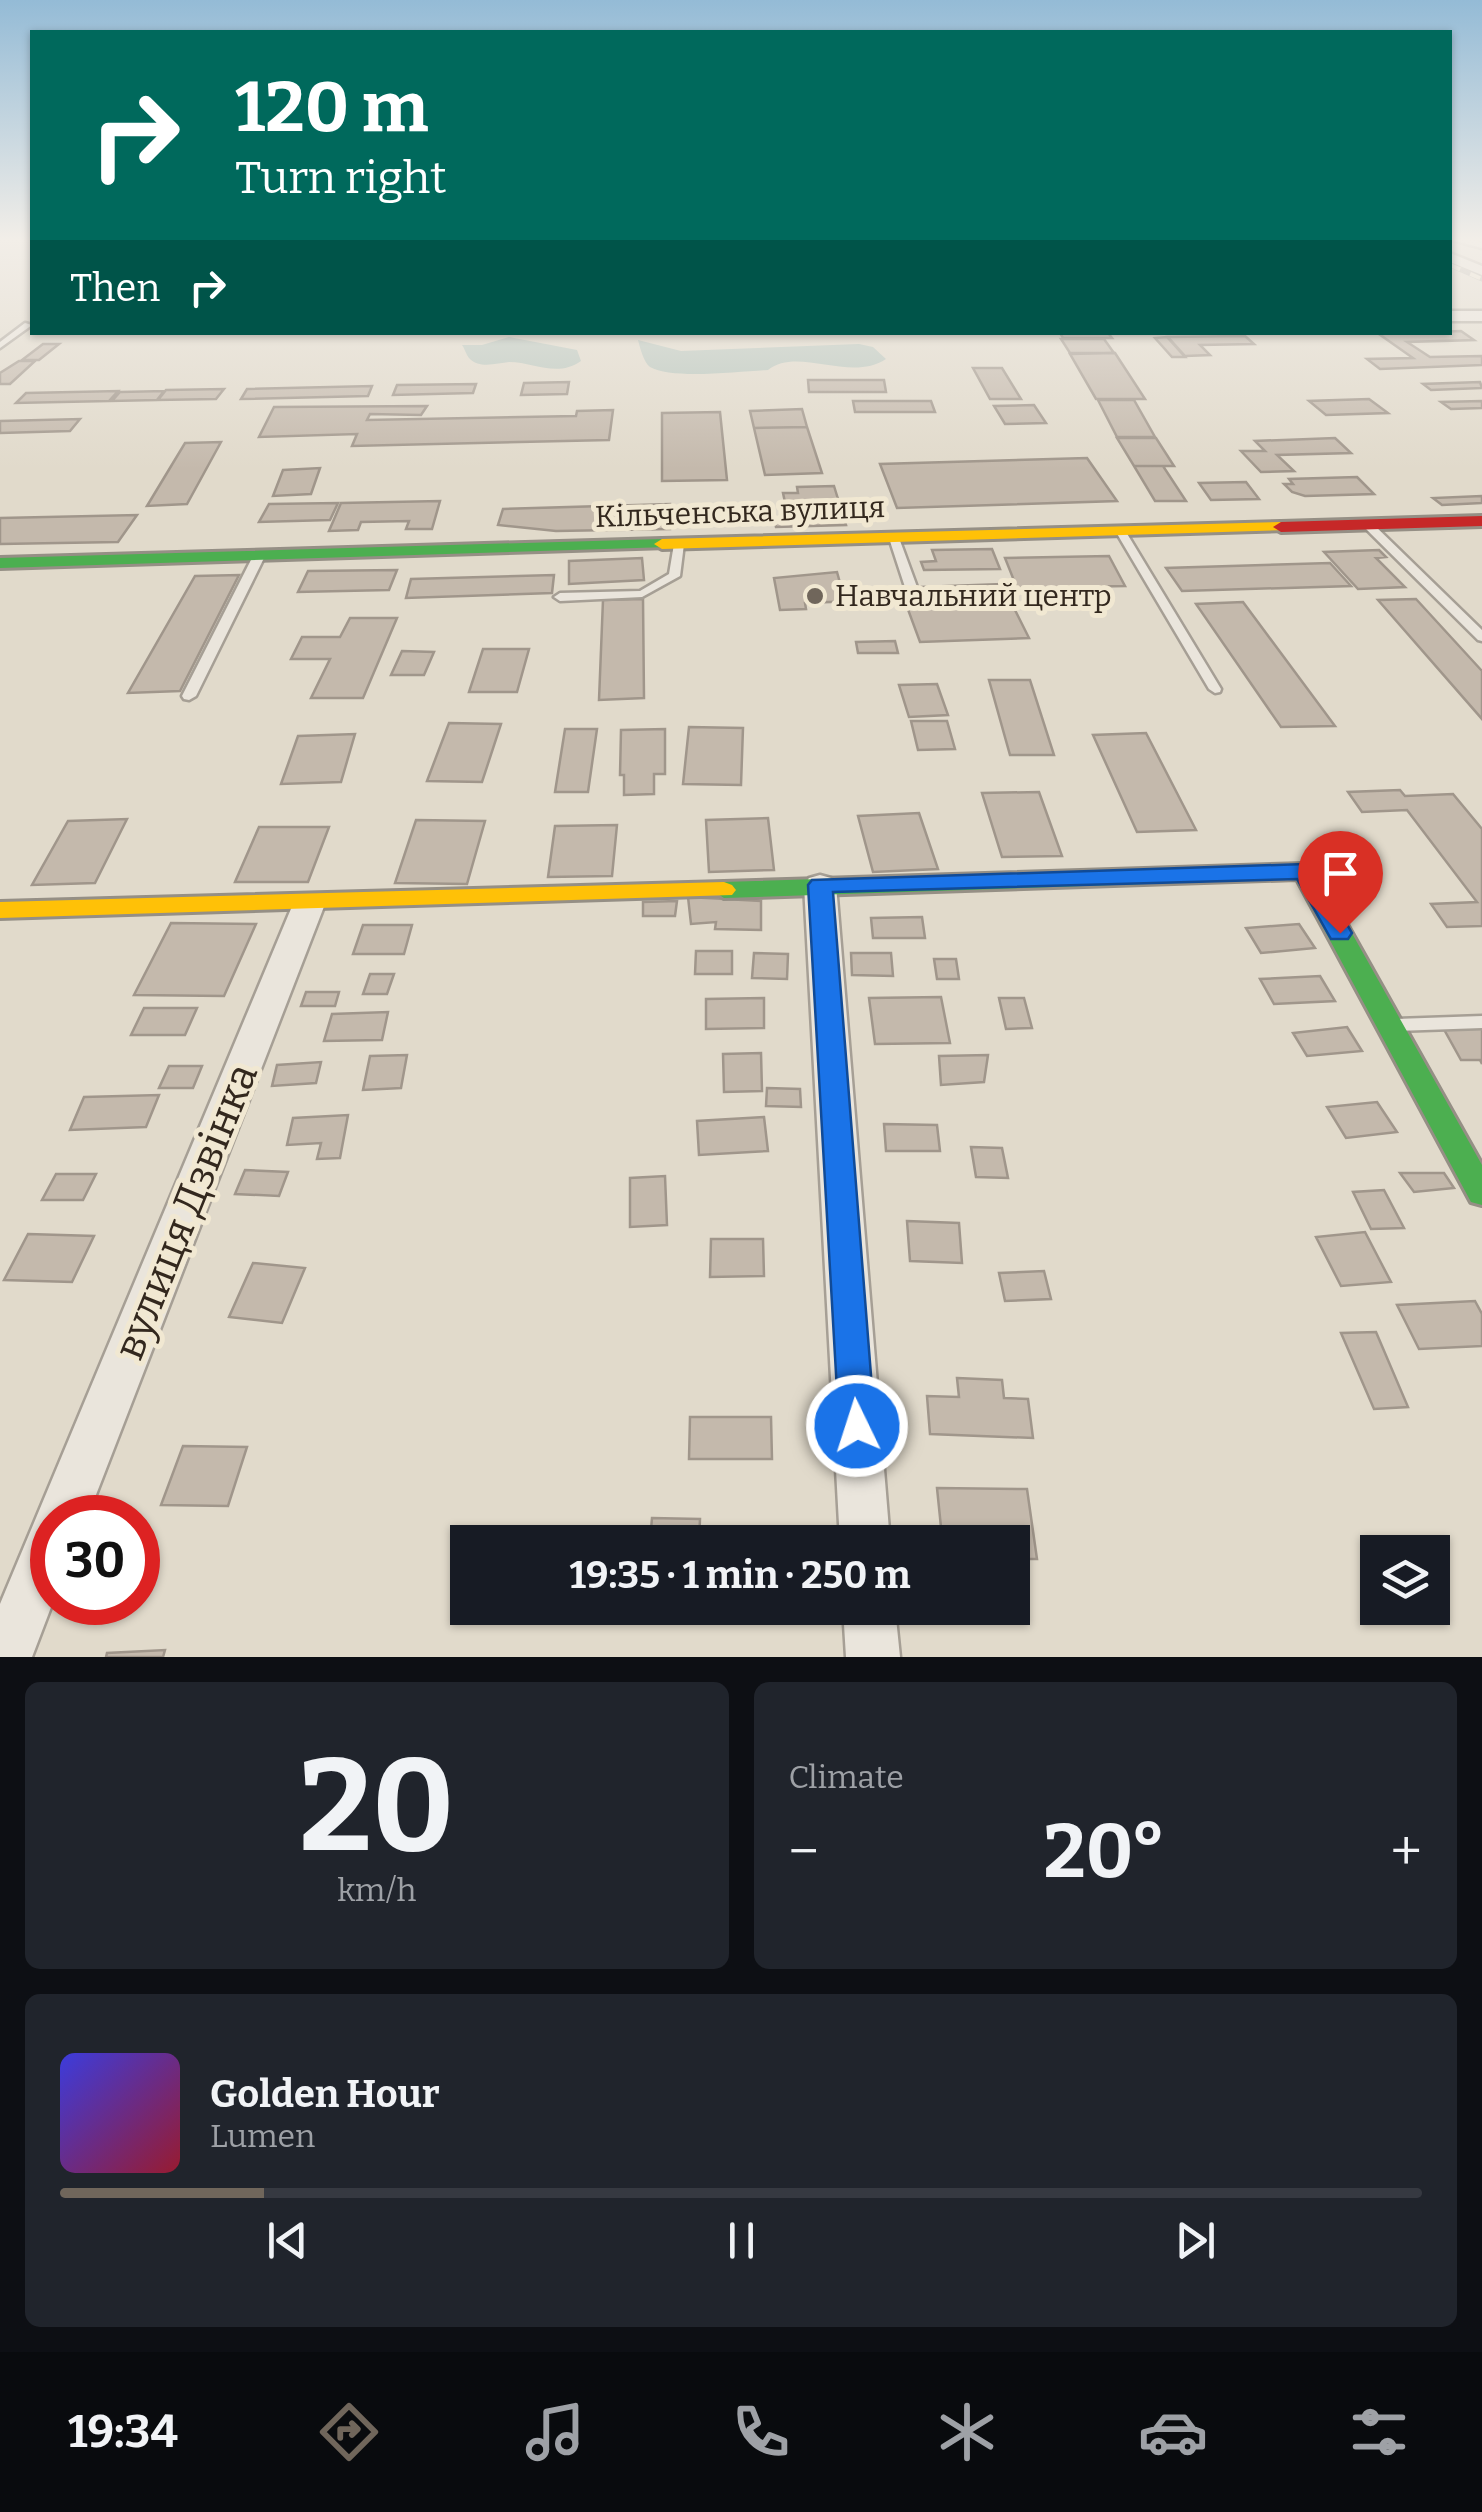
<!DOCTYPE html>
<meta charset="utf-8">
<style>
body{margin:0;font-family:Bitter,serif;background:#20242c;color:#f1f3f6;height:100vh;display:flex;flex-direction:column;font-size:38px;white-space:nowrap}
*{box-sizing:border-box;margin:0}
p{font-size:32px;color:#9ea1a6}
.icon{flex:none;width:55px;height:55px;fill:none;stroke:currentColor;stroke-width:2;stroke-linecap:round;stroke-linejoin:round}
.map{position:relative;height:1657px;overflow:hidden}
.panel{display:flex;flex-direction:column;gap:25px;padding:25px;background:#0d0f14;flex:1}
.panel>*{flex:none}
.top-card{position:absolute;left:30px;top:30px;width:1422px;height:305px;border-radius:0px;box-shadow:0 2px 8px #0004;background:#00695c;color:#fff;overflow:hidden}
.fabs{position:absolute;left:1360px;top:1535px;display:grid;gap:20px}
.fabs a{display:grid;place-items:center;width:90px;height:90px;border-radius:0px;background:#171b24;box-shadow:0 2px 8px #0004;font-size:50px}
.speed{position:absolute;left:30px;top:1495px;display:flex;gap:20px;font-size:50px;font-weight:700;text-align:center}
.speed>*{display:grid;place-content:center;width:130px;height:130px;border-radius:50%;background:#171b24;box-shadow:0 2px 8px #0004;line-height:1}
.speed .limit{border:15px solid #d22;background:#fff;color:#111}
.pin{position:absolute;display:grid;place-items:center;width:85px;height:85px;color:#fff;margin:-102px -42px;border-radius:50% 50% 50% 0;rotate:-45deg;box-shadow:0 0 10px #0007}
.pin .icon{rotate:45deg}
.me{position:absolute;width:110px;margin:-55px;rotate:356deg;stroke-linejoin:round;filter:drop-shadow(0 0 8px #0008)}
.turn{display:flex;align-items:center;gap:35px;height:210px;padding:0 40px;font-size:45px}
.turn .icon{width:130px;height:130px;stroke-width:2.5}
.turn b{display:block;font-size:70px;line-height:85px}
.then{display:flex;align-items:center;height:95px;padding:0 40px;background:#0003;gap:20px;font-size:38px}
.big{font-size:75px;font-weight:700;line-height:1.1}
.panel .card{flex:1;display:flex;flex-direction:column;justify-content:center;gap:15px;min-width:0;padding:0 35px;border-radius:15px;background:#20242c}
.panel .dial{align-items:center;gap:0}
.dial b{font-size:130px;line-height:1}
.song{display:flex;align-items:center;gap:30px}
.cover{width:120px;height:120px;border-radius:15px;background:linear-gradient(135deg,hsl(240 70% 55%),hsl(350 70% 35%))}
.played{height:10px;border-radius:5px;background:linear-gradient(90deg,#70665b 15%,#363941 15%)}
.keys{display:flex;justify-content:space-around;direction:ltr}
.heat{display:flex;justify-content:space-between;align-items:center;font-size:55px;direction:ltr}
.panel .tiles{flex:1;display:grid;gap:25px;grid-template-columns:1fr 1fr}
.card:last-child{grid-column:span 2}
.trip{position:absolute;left:450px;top:1525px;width:580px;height:100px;border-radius:0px;background:#171b24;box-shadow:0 2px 8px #0004;font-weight:700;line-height:100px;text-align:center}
.tab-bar{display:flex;height:160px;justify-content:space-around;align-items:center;background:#090b0e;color:#9ea1a6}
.tab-bar .icon{width:70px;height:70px}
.tab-bar .on{color:#70665b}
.tab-bar b{font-size:45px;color:#f1f3f6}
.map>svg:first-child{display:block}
.water{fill:#b7c5bc}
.building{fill:#c4b9ac;stroke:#a0968b;stroke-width:2.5}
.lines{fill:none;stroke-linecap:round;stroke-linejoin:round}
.lane-casing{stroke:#a69f95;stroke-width:5}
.street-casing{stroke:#a69f95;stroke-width:5}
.fast-casing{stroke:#958f85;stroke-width:6}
.slow-casing{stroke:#958f85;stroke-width:6}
.jam-casing{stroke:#958f85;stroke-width:6}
.lane{fill:#eae5dc;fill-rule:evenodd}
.street{fill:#eae5dc;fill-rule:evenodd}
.fast{fill:#4caf50;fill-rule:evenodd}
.slow{fill:#ffc107;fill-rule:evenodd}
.jam{fill:#c62828;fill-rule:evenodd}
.rail-casing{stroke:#a8a49d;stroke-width:5}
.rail{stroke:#f1e8d2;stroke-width:4;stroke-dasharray:11;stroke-linecap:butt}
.route{fill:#1a73e8;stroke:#114b97;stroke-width:2.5}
.poi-dot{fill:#70665b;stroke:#f1e8d2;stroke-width:4}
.labels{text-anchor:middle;stroke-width:10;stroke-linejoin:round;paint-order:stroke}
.far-street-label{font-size:30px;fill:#33281e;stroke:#f1e8d2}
.far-poi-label{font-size:30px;fill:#33281e;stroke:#f1e8d2;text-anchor:start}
.near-street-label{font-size:42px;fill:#33281e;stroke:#f1e8d2}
</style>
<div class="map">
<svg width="1482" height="1657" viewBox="0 0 1482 1657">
<rect width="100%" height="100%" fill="#e1dacb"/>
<path class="water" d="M509,337L577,350L581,361C557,378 534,362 509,362C498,363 480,369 470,359C466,355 465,349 462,345H482Z
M638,340L681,351L859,344L873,347L886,359C850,383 798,346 768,370C741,371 672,380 650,367C644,363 640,348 638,340Z"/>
<path class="building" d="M1461,331L1474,340L1407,342L1430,357L1482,356V365L1380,369L1367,359L1413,358L1379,334Z
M1060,333H1108L1112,338H1063Z
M1245,336L1254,344L1200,345L1210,355L1185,356L1168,337Z
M1167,337L1185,357H1172L1155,338Z
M1061,339H1104L1114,353H1070Z
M43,344H59L39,360H22Z
M1115,353L1145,399H1096L1070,354Z
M19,361H35L10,384H0V373Z
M973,368H1002L1021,399H990Z
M808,380H884L886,392H809Z
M569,382L567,394L521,395L524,383Z
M1480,382L1482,388L1431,390L1423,384Z
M476,384L473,393L393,395L397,385Z
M372,386L368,396L241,399L247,389Z
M224,389L216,399L158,400L166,390Z
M118,391L109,401L16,403L26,393Z
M164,391L157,400L112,401L120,392Z
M1369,399L1388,413L1326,415L1309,401Z
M1098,400H1134L1155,437H1117Z
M853,401H931L935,412H855Z
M1482,401V408L1451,409L1441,402Z
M1034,405L1046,423L1005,424L994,406Z
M427,406L421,415L370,414L367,420L576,416L577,411L613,410L609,440L352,446L357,434L259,437L274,407Z
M802,409L807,427L754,428L750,411Z
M720,412L727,480L662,481V413Z
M80,419L70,431L0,433V421Z
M807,427L822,473L765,475L754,428Z
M1117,438H1156L1174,466H1134Z
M1335,438L1351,453L1277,455L1294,471L1261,472L1241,451H1265L1255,441Z
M221,442L187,504L147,506L185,443Z
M1087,458L1117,501L897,508L880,464Z
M1134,466H1163L1186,501H1155Z
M320,468L311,494L273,496L283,470Z
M1357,477L1374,494L1305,496L1292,492L1284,484H1293L1289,479Z
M1246,482L1259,499L1211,500L1199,483Z
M834,486L846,525L776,527L775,521H789L783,493H798L797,487Z
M1482,496V503L1442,505L1433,498Z
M440,501L432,529H406L409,521L361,522L358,530L329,531L341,503Z
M338,503L330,520L259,522L269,504Z
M670,504V529L556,531L498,525L503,509Z
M137,515L118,542L0,544V518Z
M992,549L1000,569L924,570L921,562L936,561L932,550Z
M1379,550L1386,557L1376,558L1405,587L1358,589L1324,552Z
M1109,556L1125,586L1017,588L1005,558Z
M642,558L644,580L569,584V561Z
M1330,563L1351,586L1182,591L1166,568Z
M397,570L389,590L298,592L308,571Z
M837,572L842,590H852L855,601L805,603L806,609L780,610L774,578Z
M239,575L180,691L128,693L195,576Z
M554,575L552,593L406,598L411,579Z
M1002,584L1029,638L920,642L903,596L925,595L922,587Z
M643,599L644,698L599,700L603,600Z
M1416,599L1482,671V719L1378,600Z
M1243,602L1335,726L1281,727L1196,604Z
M350,618H397L363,698H311L330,659H291L302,637H340Z
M895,641L898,653H858L856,642Z
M483,649H529L517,692H469Z
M402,651L434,652L424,675H391Z
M989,680H1030L1054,755H1010Z
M937,684L948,715L909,717L899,685Z
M911,721H947L955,749L918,750Z
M449,723L501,724L482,782L427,781Z
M689,727L743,728L741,785L683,784Z
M565,729H597L588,792H555Z
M665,729V774H654V794L624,795V775H620L621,730Z
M1146,733L1196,830L1137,832L1093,735Z
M355,734L341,782L281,784L298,736Z
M1400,790L1405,796L1453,794L1482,829V926L1447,927L1431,904L1477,902L1407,810L1362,812L1348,792Z
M1039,792L1062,856L1002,857L982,793Z
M919,813L938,869L873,872L858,816Z
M768,818L774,870L709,872L706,820Z
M127,819L95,883L32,885L68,821Z
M416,820L485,821L467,884L395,883Z
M617,825L612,876L548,877L555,826Z
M259,827H329L308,882H235Z
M688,897L761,901V930L715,929L716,922L691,924Z
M677,901L675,916H643V902Z
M922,917L925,938H873L871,918Z
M171,923L256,924L224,996L134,995Z
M1299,924L1315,948L1261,953L1246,928Z
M363,925H412L404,954H353Z
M696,951H732V974H695Z
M754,953L788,954L787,979L752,978Z
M851,953H891L893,976L852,975Z
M934,959H956L959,979H937Z
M370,974H394L387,994H363Z
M1320,976L1335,1001L1274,1004L1260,979Z
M306,992H339L335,1006H301Z
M941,997L950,1043L875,1044L869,998Z
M764,998V1028L706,1029V999Z
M999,998H1024L1032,1028L1006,1029Z
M144,1008H197L185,1035H131Z
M388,1012L382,1040L324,1041L332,1014Z
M1441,1024H1482V1064L1480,1060H1461Z
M1347,1027L1362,1051L1307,1056L1293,1033Z
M761,1053L762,1091L724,1092L723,1054Z
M407,1055L401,1088L363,1090L370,1056Z
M988,1055L984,1082L941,1085L939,1056Z
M321,1062L316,1083L272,1086L277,1065Z
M169,1066H202L193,1088H159Z
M767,1088L800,1089L801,1107L766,1106Z
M159,1095L146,1127L70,1130L84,1097Z
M1377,1102L1397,1132L1346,1138L1327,1107Z
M348,1115L340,1158L317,1159L321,1143L287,1145L293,1118Z
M764,1117L768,1151L699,1155L697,1121Z
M884,1124L937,1125L940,1151H886Z
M971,1147L1002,1148L1008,1178L976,1177Z
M245,1170L288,1172L279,1196L235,1194Z
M1400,1173H1444L1454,1188L1414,1192Z
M56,1174H96L83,1200H42Z
M665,1176L667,1225L630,1227V1178Z
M1384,1190L1404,1228L1371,1229L1353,1192Z
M907,1221L959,1223L962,1263L910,1261Z
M1365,1232L1391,1282L1341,1286L1316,1237Z
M28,1234L94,1236L72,1282L4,1280Z
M711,1239H763L764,1276L710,1277Z
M253,1263L305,1268L282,1323L229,1317Z
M1044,1271L1051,1299L1005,1301L999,1273Z
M1475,1301L1482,1314V1346L1419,1349L1397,1305Z
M1376,1332L1408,1407L1374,1409L1341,1333Z
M957,1378L1002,1380L1004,1398L1028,1399L1033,1438L930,1434L927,1396L959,1397Z
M690,1417H771L772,1459H689Z
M183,1446L247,1447L228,1506L161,1505Z
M937,1488L1027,1489L1037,1559H1012V1542L1008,1538L942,1537Z
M652,1518L700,1519L699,1542H650Z
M165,1650L163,1657H106L107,1653Z"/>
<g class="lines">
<g class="lane-casing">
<path id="lane" d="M25,323L32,325L0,348V342Z
M1364,523H1372L1482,630V641L1478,640L1364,527Z
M1121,529L1126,532L1221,689L1220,692L1215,693L1209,689L1116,532Z
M894,535L899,538L917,587L915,589L911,590L905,587L889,538Z
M679,541L684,544L680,576L642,597L560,601L554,597L560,593L640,591L669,574L674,544Z
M259,553L265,556L196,696L189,700L184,699L182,696L253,556Z
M1482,1016V1028L1396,1031L1390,1030L1387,1025L1390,1020L1396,1019Z"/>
</g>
<g class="street-casing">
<path id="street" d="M1451,237L1482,240V248L1452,240Z
M1450,253L1482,266V275L1450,262Z
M1450,311H1482V321H1450Z
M820,875L831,878L836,885L890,1542H840L804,885L809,878Z
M309,894L320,897L325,904L87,1518H52L53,1602L32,1657H0V1604L293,904L298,897Z
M843,1608H895L900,1657H846Z"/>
</g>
<g class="fast-casing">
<path id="fast" d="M662,539L670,544L668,547L0,568V558Z
M1305,864L1317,871L1482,1165V1205L1471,1202L1297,879L724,898L712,890L724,882Z"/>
</g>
<g class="slow-casing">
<path id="slow" d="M1281,522L1289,527L1287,530L662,549L654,544L662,539Z
M724,882L732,885L736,890L732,895L0,918V902Z"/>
</g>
<g class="jam-casing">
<path id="jam" d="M1482,516V526L1281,532L1273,527L1281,522Z"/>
</g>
<use href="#lane" class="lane"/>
<use href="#street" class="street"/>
<use href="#fast" class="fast"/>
<use href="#slow" class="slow"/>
<use href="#jam" class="jam"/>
<g class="rail-casing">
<path id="rail" d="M1472,237L1482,240
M1450,265L1482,279"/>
</g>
<use href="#rail" class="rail"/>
</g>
<linearGradient id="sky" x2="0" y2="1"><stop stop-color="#94bbd6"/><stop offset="0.51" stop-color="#f2eee8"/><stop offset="1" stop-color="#f2eee8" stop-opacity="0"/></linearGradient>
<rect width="1482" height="469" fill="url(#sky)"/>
<path class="route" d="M1305,864L1313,866L1352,933L1348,939H1331L1297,879L833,892L875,1426L870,1438L857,1443L844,1438L839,1426L808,885L812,880Z"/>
<circle class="poi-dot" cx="815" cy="596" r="10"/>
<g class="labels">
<g class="far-street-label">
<text transform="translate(740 512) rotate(-2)" y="10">Кільченська вулиця</text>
</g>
<g class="far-poi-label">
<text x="835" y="606">Навчальний центр</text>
</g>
<g class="near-street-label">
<text transform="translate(185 1211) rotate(-68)" y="15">вулиця Дзвінка</text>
</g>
</g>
</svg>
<div class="fabs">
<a><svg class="icon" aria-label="layers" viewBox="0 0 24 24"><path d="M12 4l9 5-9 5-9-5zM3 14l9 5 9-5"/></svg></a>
</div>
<div class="speed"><div class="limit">30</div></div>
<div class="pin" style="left:1340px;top:933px;background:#d93025"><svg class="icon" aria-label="arrive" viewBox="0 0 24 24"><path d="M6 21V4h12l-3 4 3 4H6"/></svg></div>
<svg class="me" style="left:857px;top:1426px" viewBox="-20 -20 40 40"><circle r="17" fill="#1a73e8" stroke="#fff" stroke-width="3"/><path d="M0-11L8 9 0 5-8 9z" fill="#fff"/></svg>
<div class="trip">19:35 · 1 min · 250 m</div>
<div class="top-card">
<div class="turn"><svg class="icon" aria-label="right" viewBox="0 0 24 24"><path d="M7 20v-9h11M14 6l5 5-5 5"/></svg><div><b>120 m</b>Turn right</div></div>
<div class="then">Then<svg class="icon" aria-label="right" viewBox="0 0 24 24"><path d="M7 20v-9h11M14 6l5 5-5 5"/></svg></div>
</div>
</div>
<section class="panel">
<div class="tiles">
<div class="card dial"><b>20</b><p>km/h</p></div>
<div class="card"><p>Climate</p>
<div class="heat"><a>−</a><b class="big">20°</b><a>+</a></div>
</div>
<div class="card">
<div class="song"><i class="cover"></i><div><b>Golden Hour</b><p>Lumen</p></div></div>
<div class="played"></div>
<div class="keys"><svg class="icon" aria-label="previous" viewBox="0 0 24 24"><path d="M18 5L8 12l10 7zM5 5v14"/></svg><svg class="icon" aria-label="pause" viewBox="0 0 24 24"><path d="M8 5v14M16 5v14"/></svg><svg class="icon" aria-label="next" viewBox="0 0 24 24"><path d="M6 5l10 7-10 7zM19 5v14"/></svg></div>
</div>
</div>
</section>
<nav class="tab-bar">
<b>19:34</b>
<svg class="icon on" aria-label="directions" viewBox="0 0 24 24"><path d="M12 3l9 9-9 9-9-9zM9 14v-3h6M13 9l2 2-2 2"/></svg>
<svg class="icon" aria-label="music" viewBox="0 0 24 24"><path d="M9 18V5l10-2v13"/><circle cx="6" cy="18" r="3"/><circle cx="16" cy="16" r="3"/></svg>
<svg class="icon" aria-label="phone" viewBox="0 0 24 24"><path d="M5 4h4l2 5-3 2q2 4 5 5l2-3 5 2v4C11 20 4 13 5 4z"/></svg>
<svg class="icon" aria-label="climate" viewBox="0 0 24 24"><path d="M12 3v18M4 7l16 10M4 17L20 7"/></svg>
<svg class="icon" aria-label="car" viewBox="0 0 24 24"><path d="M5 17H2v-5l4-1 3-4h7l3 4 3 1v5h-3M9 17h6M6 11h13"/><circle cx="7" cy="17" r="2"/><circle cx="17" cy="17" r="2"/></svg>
<svg class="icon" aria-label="filters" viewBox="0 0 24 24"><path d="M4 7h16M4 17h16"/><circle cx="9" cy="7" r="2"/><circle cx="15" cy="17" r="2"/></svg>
</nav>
